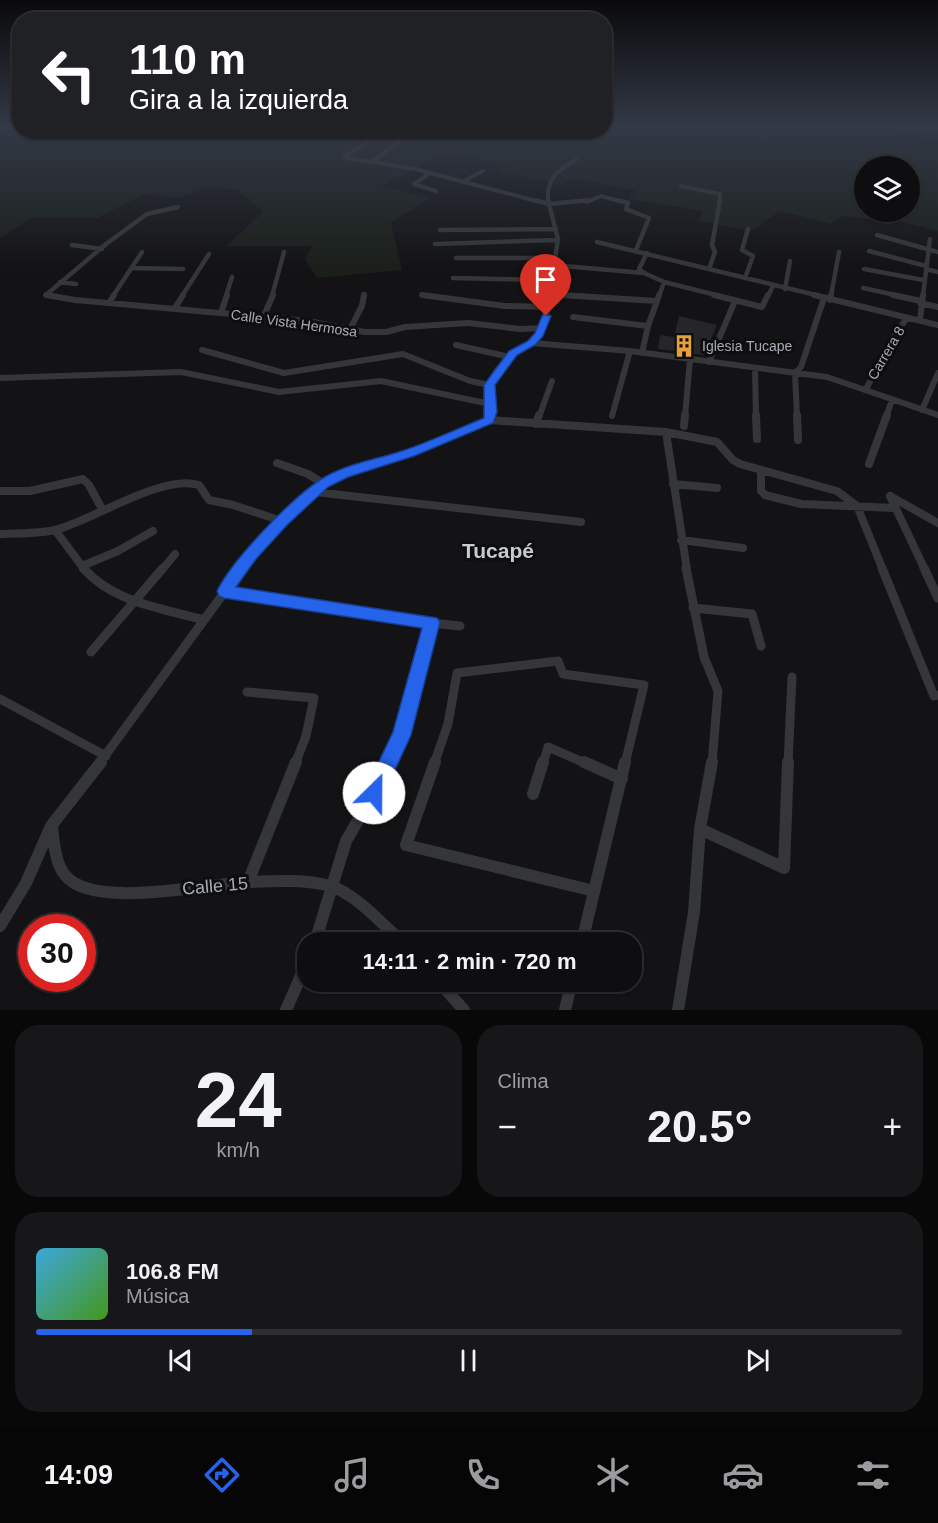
<!DOCTYPE html>
<html lang="es">
<meta charset="utf-8">
<style>
body{margin:0;font-family:Helvetica,sans-serif;background:#171719;color:#f1f3f6;height:100vh;display:flex;flex-direction:column;font-size:22px;white-space:nowrap}
*{box-sizing:border-box;margin:0}
p{font-size:20px;color:#9b9c9f}
.icon{flex:none;width:33px;height:33px;fill:none;stroke:currentColor;stroke-width:2;stroke-linecap:round;stroke-linejoin:round}
.map{position:relative;height:1010px;overflow:hidden}
.details{display:flex;flex-direction:column;gap:15px;padding:15px;background:#080809;flex:1}
.details>*{flex:none}
.top-card{position:absolute;left:12px;top:12px;width:600px;height:126px;border-radius:24px;box-shadow:0 2px 4px #0004,0 0 0 2px #2e2e30;background:#202124;color:#fff;overflow:hidden}
.buttons{position:absolute;left:854px;top:156px;display:grid;gap:12px}
.buttons a{display:grid;place-items:center;width:66px;height:66px;border-radius:50%;background:#0e0e10;box-shadow:0 2px 4px #0004,0 0 0 2px #2e2e30;font-size:30px}
.speed{position:absolute;left:18px;top:914px;display:flex;gap:12px;font-size:30px;font-weight:700;text-align:center}
.speed>*{display:grid;place-content:center;width:78px;height:78px;border-radius:50%;background:#0e0e10;box-shadow:0 2px 4px #0004,0 0 0 2px #2e2e30;line-height:1}
.speed .limit{border:9px solid #d22;background:#fff;color:#111}
.pin{position:absolute;display:grid;place-items:center;width:51px;height:51px;color:#fff;margin:-62px -26px;border-radius:50% 50% 50% 0;rotate:-45deg;box-shadow:0 0 6px #0007}
.pin .icon{rotate:45deg}
.me{position:absolute;width:66px;margin:-33px;rotate:23deg;stroke-linejoin:round;filter:drop-shadow(0 0 4px #0008)}
.turn{display:flex;align-items:center;gap:21px;height:126px;padding:0 18px;font-size:27px}
.turn .icon{width:78px;height:78px;stroke-width:2.5}
.turn b{display:block;font-size:42px;line-height:51px}
.big{font-size:45px;font-weight:600;line-height:1.1}
.details .widget{flex:1;display:flex;flex-direction:column;justify-content:center;gap:9px;min-width:0;padding:0 21px;border-radius:24px;background:#171719}
.details .dial{align-items:center;gap:0}
.dial b{font-size:78px;line-height:1}
.song{display:flex;align-items:center;gap:18px}
.cover{width:72px;height:72px;border-radius:9px;background:linear-gradient(135deg,hsl(200 70% 55%),hsl(100 70% 35%))}
.played{height:6px;border-radius:3px;background:linear-gradient(90deg,#2563eb 25%,#2e2e30 25%)}
.keys{display:flex;justify-content:space-around;direction:ltr}
.heat{display:flex;justify-content:space-between;align-items:center;font-size:33px;direction:ltr}
.details .tiles{flex:1;display:grid;gap:15px;grid-template-columns:1fr 1fr}
.widget:last-child{grid-column:span 2}
.trip{position:absolute;left:297px;top:932px;width:345px;height:60px;border-radius:24px;background:#0e0e10;box-shadow:0 2px 4px #0004,0 0 0 2px #2e2e30;font-weight:600;line-height:60px;text-align:center}
.tab-bar{display:flex;height:96px;justify-content:space-around;align-items:center;background:#060606;color:#9b9c9f}
.tab-bar .icon{width:42px;height:42px}
.tab-bar .active{color:#2563eb}
.tab-bar b{font-size:27px;color:#f1f3f6}
.map>svg:first-child{display:block}
.green{fill:#1a1f1a;fill-rule:evenodd}
.building{fill:#262629}
.lines{fill:none;stroke-linecap:round;stroke-linejoin:round}
.street-far5{stroke:#343639;stroke-width:4}
.street-far4{stroke:#343639;stroke-width:4.5}
.street-far3{stroke:#343639;stroke-width:6}
.street-far2{stroke:#343639;stroke-width:8}
.street-far1{stroke:#343639;stroke-width:9}
.street{stroke:#343639;stroke-width:12}
.route{fill:#2563eb;stroke:#184099;stroke-width:1.5}
.labels{text-anchor:middle;stroke-width:6;stroke-linejoin:round;paint-order:stroke}
.far-street-label{font-size:14px;fill:#a6abb4;stroke:#0e0e10}
.far-poi-label{font-size:14px;fill:#a6abb4;stroke:#0e0e10;text-anchor:start}
.near-street-label{font-size:18px;fill:#a6abb4;stroke:#0e0e10}
.district-label{font-size:21px;font-weight:bold;fill:#c6cad1;stroke:#0e0e10}
</style>
<div class="map">
<svg width="938" height="1010" viewBox="0 0 938 1010">
<rect width="100%" height="100%" fill="#131315"/>
<path class="green" d="M605,126L900,127L893,140L938,146V231L903,222L842,216L831,224L780,211L751,231L698,221L703,211L628,199L636,191L573,178L562,185L497,172L506,165L445,154L381,186L431,198L391,222L402,270L317,278L305,259L312,246H226L263,212L238,190L208,187L179,198L145,194L97,218H31L0,238V140L37,141L61,131L604,130ZM864,166H909V212H864Z"/>
<path class="building" d="M679,316L717,325L704,355L658,349L660,335L674,337Z"/>
<g class="lines">
<path class="street-far5" d="M344,157L415,169L540,202
M344,157L386,131L409,135
M371,162L409,135
M430,173L414,184L436,191
M464,181L483,171
M681,186L720,194V202
M548,202C546,178 558,170 577,159
M587,202L601,196L623,202"/>
<path class="street-far4" d="M534,200L549,204L591,200
M548,200L558,239L549,296
M617,200L628,203L626,209L649,218L636,250
M440,230L556,229
M877,235L938,252
M597,242L820,296
M435,244L557,240
M72,245L102,249
M869,251L926,266
M456,258H555
M552,265L644,273L664,282L720,296
M131,268L183,269
M709,269L715,252L712,245L720,200
M864,269L923,280
M926,269L938,272
M644,273L639,269L647,253
M453,278L549,280
M745,278L753,256L742,250L748,229
M60,282L76,284
M863,288L900,296
M785,289L790,261
M548,294L584,296
M46,295L54,296
M46,295L106,244L147,214L178,207
M422,295L432,296
M113,296L142,252
M182,296L209,254
M226,296L232,277
M272,296L284,252
M364,296V294
M659,296L664,282
M768,296L773,286
M831,296L839,252
M923,296L930,239"/>
<path class="street-far3" d="M46,295L75,300L308,321L365,332H386L405,327L468,323L520,329L543,328
M422,295L505,306L548,307
M561,295L657,301L659,295
M714,295L762,307L768,295
M814,295L938,325
M893,295L921,301
M830,300L831,295
M109,303L114,295
M920,303L938,307
M175,308L183,295
M221,313L227,295
M573,317L648,326L642,353
M263,318L273,295
M920,320L923,295
M648,326L657,301
M350,329L362,306L364,295
M531,343L630,351L827,377L938,415
M456,345L510,357
M202,350L284,373L403,354L470,381L490,385
M709,362L735,301
M755,368L756,417
M0,378L181,372L279,392L381,381L490,404
M866,389L896,333L907,318
M922,410L938,373
M612,416L630,351
M490,417C490,406 486,394 490,384C500,354 529,352 541,331C547,320 548,307 549,295
M539,417L552,381
M685,417L690,359
M797,417L795,373L801,367L824,298
M886,417L892,400"/>
<path class="street-far2" d="M756,415L757,439
M797,415L798,440
M489,420L666,432L687,570
M536,424L539,415
M684,426L685,415
M666,432L717,442L733,460L740,464L837,491L857,506L883,570
M277,463L308,474L324,484
M869,464L887,415
M761,472V491L765,495L801,504L894,508
M673,484L717,488
M0,491H30L83,479L89,485L102,509
M315,492L581,522
M890,496L925,570
M890,496L938,523
M55,530L85,570
M0,534C18,533 38,534 55,530C94,520 161,474 199,485L209,500L233,505L282,521
M681,540L743,548
M82,566L118,551L153,531
M162,570L175,554
M240,570L282,521L332,479L410,453L489,420L490,415"/>
<path class="street-far1" d="M83,568C114,603 161,608 204,620
M686,568L704,657L718,691L712,764
M882,568L934,696L938,695
M924,568L938,598
M224,591L432,623L401,734L387,764
M693,608L752,614L761,646
M432,623L460,626
M91,652L163,568
M247,692L314,698L306,736L295,764
M0,699L106,756
M99,764L242,568
M434,764L448,724L457,673L558,661L563,674L644,685L625,764
M543,764L548,747L587,764
M788,764L792,677"/>
<path class="street" d="M435,762L406,845L594,891
M584,762L622,779
M533,794L543,762
M52,827C54,842 55,863 65,875C92,910 207,884 248,882C273,881 305,879 330,886C355,893 383,925 402,942
M700,829L784,868L788,762
M248,882L296,762
M0,926L26,883L51,826L101,762
M315,942L346,841L374,793L388,762
M582,942L625,762
M438,981L464,1010
M286,1010L308,960
M565,1010L572,981
M678,1010L694,912L700,829L712,762"/>
</g>
<linearGradient id="sky" x2="0" y2="1"><stop stop-color="#0a0a0c"/><stop offset="0.47" stop-color="#333946"/><stop offset="1" stop-color="#333946" stop-opacity="0"/></linearGradient>
<rect width="938" height="268" fill="url(#sky)"/>
<path class="route" d="M543,314L551,316L543,336L535,345L517,355L495,385L497,412L493,423L414,456L348,477L328,487L287,525L256,559L236,587L437,618L440,622L411,735L381,800L374,803L367,800L364,793L393,732L422,628L224,598L219,596L217,591C232,560 291,499 320,480C344,464 375,460 402,451C430,442 457,429 484,418V385L509,351L528,341L535,333Z"/>
<defs>
<g id="building-bare" transform="scale(1.8)"><path d="M-4-6H4V6H1V3H-1V6H-4ZM-2.5-4.3h1.7v1.8h-1.7ZM.8-4.3h1.7v1.8H.8ZM-2.5-1h1.7V.8h-1.7ZM.8-1h1.7V.8H.8Z" fill="#e6a03a" stroke="#0e0e10" stroke-width="2.5" paint-order="stroke"/></g>
</defs>
<g fill-rule="evenodd">
<use href="#building-bare" x="684" y="346"/>
</g>
<g class="labels">
<g class="far-street-label">
<text transform="translate(294 323) rotate(8)" y="5">Calle Vista Hermosa</text>
<text transform="translate(886 353) rotate(-60)" y="5">Carrera 8</text>
</g>
<g class="far-poi-label">
<text x="702" y="351">Iglesia Tucape</text>
</g>
<g class="near-street-label">
<text transform="translate(215 886) rotate(-5)" y="6">Calle 15</text>
</g>
<g class="district-label">
<text x="498" y="558">Tucapé</text>
</g>
</g>
</svg>
<div class="buttons">
<a><svg class="icon" aria-label="layers" viewBox="0 0 24 24"><path d="M12 4l9 5-9 5-9-5zM3 14l9 5 9-5"/></svg></a>
</div>
<div class="speed"><div class="limit">30</div></div>
<div class="pin" style="left:546px;top:316px;background:#d93025"><svg class="icon" aria-label="arrive" viewBox="0 0 24 24"><path d="M6 21V4h12l-3 4 3 4H6"/></svg></div>
<svg class="me" style="left:374px;top:793px" viewBox="-20 -20 40 40"><circle r="19" fill="#fff"/><path d="M0-13L10 11 0 6-10 11z" fill="#2563eb"/></svg>
<div class="trip">14:11 · 2 min · 720 m</div>
<div class="top-card">
<div class="turn"><svg class="icon" aria-label="left" viewBox="0 0 24 24"><path d="M17 20v-9H6M10 6l-5 5 5 5"/></svg><div><b>110 m</b>Gira a la izquierda</div></div>
</div>
</div>
<section class="details">
<div class="tiles">
<div class="widget dial"><b>24</b><p>km/h</p></div>
<div class="widget"><p>Clima</p>
<div class="heat"><a>−</a><b class="big">20.5°</b><a>+</a></div>
</div>
<div class="widget">
<div class="song"><i class="cover"></i><div><b>106.8 FM</b><p>Música</p></div></div>
<div class="played"></div>
<div class="keys"><svg class="icon" aria-label="previous" viewBox="0 0 24 24"><path d="M18 5L8 12l10 7zM5 5v14"/></svg><svg class="icon" aria-label="pause" viewBox="0 0 24 24"><path d="M8 5v14M16 5v14"/></svg><svg class="icon" aria-label="next" viewBox="0 0 24 24"><path d="M6 5l10 7-10 7zM19 5v14"/></svg></div>
</div>
</div>
</section>
<nav class="tab-bar">
<b>14:09</b>
<svg class="icon active" aria-label="directions" viewBox="0 0 24 24"><path d="M12 3l9 9-9 9-9-9zM9 14v-3h6M13 9l2 2-2 2"/></svg>
<svg class="icon" aria-label="music" viewBox="0 0 24 24"><path d="M9 18V5l10-2v13"/><circle cx="6" cy="18" r="3"/><circle cx="16" cy="16" r="3"/></svg>
<svg class="icon" aria-label="phone" viewBox="0 0 24 24"><path d="M5 4h4l2 5-3 2q2 4 5 5l2-3 5 2v4C11 20 4 13 5 4z"/></svg>
<svg class="icon" aria-label="climate" viewBox="0 0 24 24"><path d="M12 3v18M4 7l16 10M4 17L20 7"/></svg>
<svg class="icon" aria-label="car" viewBox="0 0 24 24"><path d="M5 17H2v-5l4-1 3-4h7l3 4 3 1v5h-3M9 17h6M6 11h13"/><circle cx="7" cy="17" r="2"/><circle cx="17" cy="17" r="2"/></svg>
<svg class="icon" aria-label="filters" viewBox="0 0 24 24"><path d="M4 7h16M4 17h16"/><circle cx="9" cy="7" r="2"/><circle cx="15" cy="17" r="2"/></svg>
</nav>
